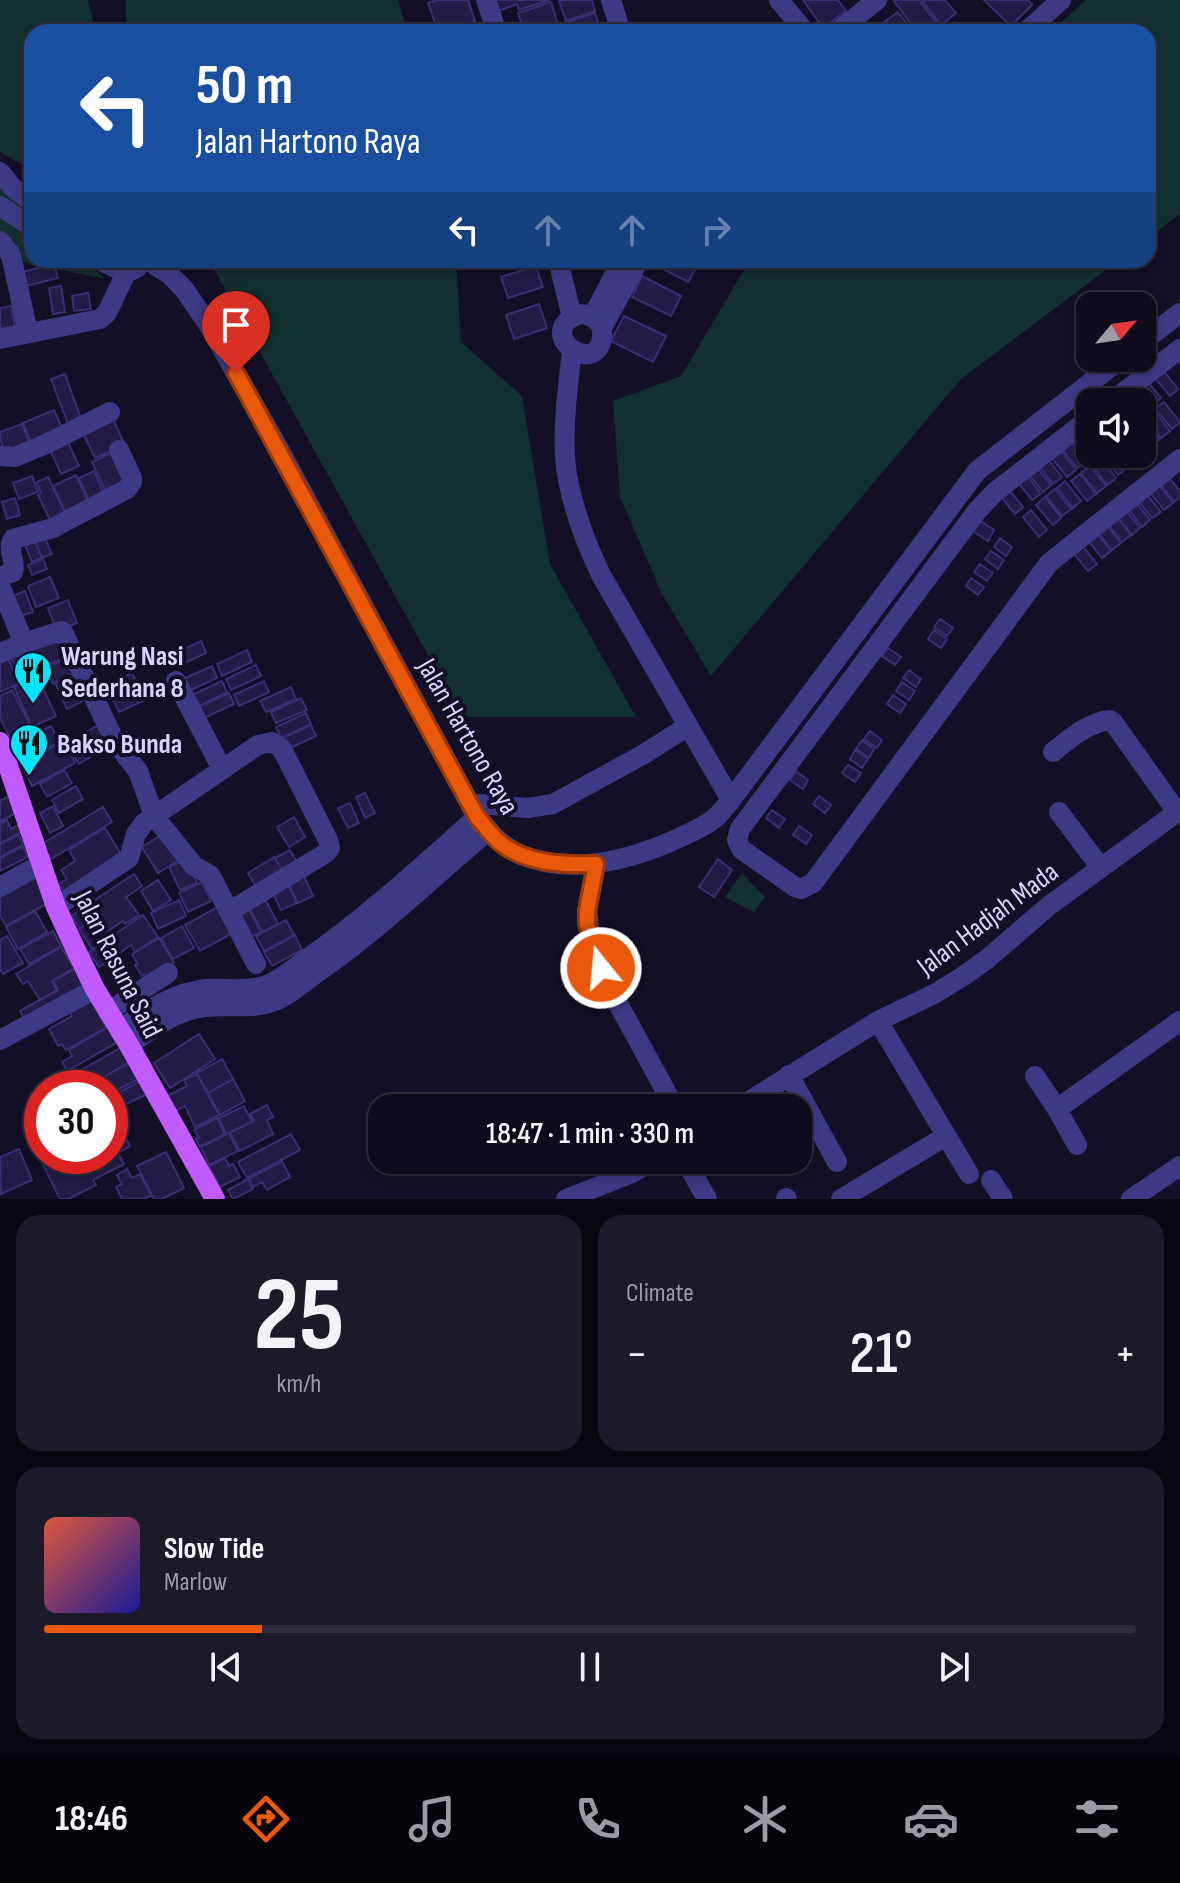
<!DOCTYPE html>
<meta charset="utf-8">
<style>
body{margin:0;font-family:"Sofia Sans Condensed",sans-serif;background:#1c1929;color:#f1f3f6;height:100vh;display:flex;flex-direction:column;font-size:30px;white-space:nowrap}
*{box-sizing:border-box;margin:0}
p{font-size:26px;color:#9b9ba3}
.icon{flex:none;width:44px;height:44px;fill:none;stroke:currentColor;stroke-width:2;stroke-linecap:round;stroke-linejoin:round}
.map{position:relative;height:1199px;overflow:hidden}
.side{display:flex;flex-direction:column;gap:16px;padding:16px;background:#08060f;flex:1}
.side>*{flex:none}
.banner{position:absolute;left:24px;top:24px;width:1132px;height:244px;border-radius:24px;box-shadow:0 4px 12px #0003,0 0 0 2px #2e2b3b;background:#1a4fa0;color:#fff;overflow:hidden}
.needle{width:52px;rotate:61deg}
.controls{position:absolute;left:1076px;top:292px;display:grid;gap:16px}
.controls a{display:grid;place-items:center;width:80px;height:80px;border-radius:16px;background:#0e0b1c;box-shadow:0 4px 12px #0003,0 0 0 2px #2e2b3b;font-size:40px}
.speed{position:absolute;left:24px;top:1070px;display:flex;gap:16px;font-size:40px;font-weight:700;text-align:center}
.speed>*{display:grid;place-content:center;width:104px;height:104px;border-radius:50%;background:#0e0b1c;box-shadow:0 4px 12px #0003,0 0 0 2px #2e2b3b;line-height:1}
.speed .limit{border:12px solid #d22;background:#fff;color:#111}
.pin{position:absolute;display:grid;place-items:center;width:68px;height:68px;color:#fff;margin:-82px -34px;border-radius:50% 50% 50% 0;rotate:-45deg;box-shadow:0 0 8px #0007}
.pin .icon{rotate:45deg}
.me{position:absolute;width:88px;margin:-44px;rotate:343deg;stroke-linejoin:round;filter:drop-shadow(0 0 6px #0008)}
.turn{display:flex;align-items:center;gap:28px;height:168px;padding:0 40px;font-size:36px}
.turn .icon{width:104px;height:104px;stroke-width:2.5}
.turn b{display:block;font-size:56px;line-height:68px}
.lanes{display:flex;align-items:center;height:76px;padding:0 40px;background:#0003;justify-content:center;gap:40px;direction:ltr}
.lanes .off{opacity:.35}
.big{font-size:60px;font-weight:600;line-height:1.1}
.side .card{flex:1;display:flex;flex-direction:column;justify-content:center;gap:12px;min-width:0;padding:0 28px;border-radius:24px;background:#1c1929}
.side .dial{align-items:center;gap:0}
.dial b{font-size:104px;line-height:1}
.song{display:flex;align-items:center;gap:24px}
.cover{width:96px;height:96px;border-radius:12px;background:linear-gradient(135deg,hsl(10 70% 55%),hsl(240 70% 35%))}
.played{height:8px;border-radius:4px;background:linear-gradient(90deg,#ea580c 20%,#2e2b3b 20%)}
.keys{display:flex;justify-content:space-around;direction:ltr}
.heat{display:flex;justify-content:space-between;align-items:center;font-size:44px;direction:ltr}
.side .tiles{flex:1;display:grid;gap:16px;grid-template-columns:1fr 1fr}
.card:last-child{grid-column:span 2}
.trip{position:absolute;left:368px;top:1094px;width:444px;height:80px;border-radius:24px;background:#0e0b1c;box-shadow:0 4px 12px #0003,0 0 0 2px #2e2b3b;font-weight:600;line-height:80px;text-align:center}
.tabs{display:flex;height:128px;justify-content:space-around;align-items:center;background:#06040b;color:#9b9ba3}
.tabs .icon{width:56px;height:56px}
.tabs .on{color:#ea580c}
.tabs b{font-size:36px;color:#f1f3f6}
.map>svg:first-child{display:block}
.green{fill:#12302f}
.building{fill:#241b47;stroke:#3b2d73;stroke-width:2}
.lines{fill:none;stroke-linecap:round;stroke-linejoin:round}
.minor{stroke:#3d3a85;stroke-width:20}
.major{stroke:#c25bff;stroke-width:20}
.route-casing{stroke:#983908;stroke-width:20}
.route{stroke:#ea580c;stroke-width:14}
.labels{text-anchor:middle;stroke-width:8;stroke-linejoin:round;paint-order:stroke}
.poi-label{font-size:28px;font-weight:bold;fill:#d9d4ff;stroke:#130f26;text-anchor:start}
.street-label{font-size:28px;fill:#d9d4ff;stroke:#130f26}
</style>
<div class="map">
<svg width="1180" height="1199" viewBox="0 0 1180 1199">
<rect width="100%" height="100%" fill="#130f26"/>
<path class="green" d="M0,0H88L96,32H32V169L1,153L0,150Z
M126,0H398L407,32H126Z
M1086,0H1180V214L1148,238V32H1050Z
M0,179L32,209V260H85L105,279L14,260L0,254Z
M209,260H456L461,342L522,396L550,564L636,717H462Z
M750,260H1119L960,380L711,676L662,594L620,497L613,401L681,376Z
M742,873L765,897L754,912L725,897Z"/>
<path class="building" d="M438,0H468L475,21L443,32H438L428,3Z
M495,0H550L519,10L517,4L498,11Z
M563,0H592L595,11L566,21L559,1Z
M803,0H838L846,11L823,28Z
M895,0H919L939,26L931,32H917L894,1Z
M922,0H945L956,13L941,25Z
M984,0H1028L1032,5L1011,26Z
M551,2L558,25L537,32H525L518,13Z
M898,12L913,32H890L883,23Z
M595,13L601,31L562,32L560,25Z
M668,260H681L696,268L688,282L663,269Z
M54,264L58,278L26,286L22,272Z
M536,266L543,287L508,298L501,277Z
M642,276L681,296L671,316L632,297Z
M61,286L65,312L53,314L49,288Z
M88,293L91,309L74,311L72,296Z
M539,304L547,328L514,339L506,315Z
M11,306L15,326L0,329V308Z
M624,316L666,336L653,362L611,341Z
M1162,369L1178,389L1170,396L1153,376Z
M65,374L81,419L68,424L51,379Z
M1145,378L1161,398L1152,405L1136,385Z
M1164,402L1180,422L1172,429L1155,409Z
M54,410L62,428L30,441L23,423Z
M1154,411L1170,431L1161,438L1145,417Z
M111,415L125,445L95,458L81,429Z
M1144,419L1160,439L1151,446L1142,434V420Z
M22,424L29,443L5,453L0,439V432Z
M1081,433L1090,445V454H1096L1088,460L1072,440Z
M1070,441L1086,462L1077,468L1061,448Z
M68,442L79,466L61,474L50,450Z
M1060,450L1076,470L1067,477L1051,457Z
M115,451L129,481L106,492L92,462Z
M1102,454H1116L1127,468L1118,475Z
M1046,457L1062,477L1053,484L1037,463Z
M1100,458L1116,478L1107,485L1091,464Z
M1035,465L1051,485L1043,492L1027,472Z
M1090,466L1106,486L1097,493L1081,473Z
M94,471L105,496L90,503L79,478Z
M1025,473L1041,494L1032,500L1016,480Z
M1080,474L1096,494L1087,501L1071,481Z
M76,475L90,505L67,515L53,486Z
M1167,475L1180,491V497L1174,502L1158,481Z
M32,476L38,492L19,499L13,483Z
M48,477L66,515L51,522L38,495L41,493L37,482Z
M1065,481L1081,501L1073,508L1057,488Z
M1157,483L1173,503L1164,510L1148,490Z
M1007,487L1023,507L1015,514L999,494Z
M1055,489L1071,509L1062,516L1046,496Z
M1144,491L1161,512L1152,518L1136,498Z
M1045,497L1061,518L1053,525L1036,505Z
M15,498L20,515L7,519L2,502Z
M1134,500L1150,520L1142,527L1126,506Z
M1124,508L1140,528L1132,535L1116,515Z
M1031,510L1047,530L1039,537L1023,517Z
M1115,515L1131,535L1122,542L1106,522Z
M975,517L994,530L988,541L968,528Z
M1105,523L1121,543L1112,550L1096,530Z
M1095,531L1111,551L1102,558L1086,538Z
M44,536L52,554L42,558L35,540Z
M1000,538L1012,547L1006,556L994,547Z
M34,539L42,558L32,562L24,543Z
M1081,544L1097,564L1088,571L1072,551Z
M991,551L1004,560L998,569L985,559Z
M43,559L47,569L32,575L28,565Z
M980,564L993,573L987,581L974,572Z
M50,577L59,598L36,607L28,586Z
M971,578L984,587L978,595L966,586Z
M25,591L33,612L17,617L10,597Z
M68,600L77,623L57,631L48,608Z
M940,619L953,628L947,636L934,627Z
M934,630L947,639L941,648L928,639Z
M62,635L71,655L41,668L32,649Z
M201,641L206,653L176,667L171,655Z
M29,646L41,671L22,680L10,655Z
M888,648L901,657L895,665L882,656Z
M247,650L252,662L222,676L217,664Z
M6,654L20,683L0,692V656Z
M70,657L77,672L53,684L46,668Z
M256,665L261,676L231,690L226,679Z
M212,666L217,678L187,692L181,680Z
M909,670L921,679L916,687L903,678Z
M132,673L145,700L119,712L106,685Z
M37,676L56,716L32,727L14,687Z
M72,677L83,701L67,709L56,685Z
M222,681L227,692L197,707L192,695Z
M264,681L269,692L239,706L234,695Z
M902,682L915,691L909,700L896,691Z
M291,687L296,699L266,712L260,701Z
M12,690L32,729L11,740L0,718V696Z
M229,693L234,704L204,718L199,707Z
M893,695L906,704L900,713L887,704Z
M301,698L307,710L276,723L271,712Z
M306,713L311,724L281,738L276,727Z
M98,725L113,743L79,764L66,744Z
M311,725L316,736L286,750L281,739Z
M51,726L60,742L19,763L11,747Z
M870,731L882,740L877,748L864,739Z
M862,740L874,749L869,758L856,749Z
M64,741L75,763L32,786L21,763Z
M855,750L868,759L862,768L850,759Z
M848,765L861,773L855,782L842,773Z
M64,770L72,783L47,797L40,784Z
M796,771L808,780L803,789L790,780Z
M76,786L83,799L59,813L52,800Z
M365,793L375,813L365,818L356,797Z
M9,796L17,812L0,822V801Z
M819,796L831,805L825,813L813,804Z
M350,803L359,823L348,828L338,808Z
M53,806L63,826L50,833L40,813Z
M103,807L112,822L51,859L42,844Z
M772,810L785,819L779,828L766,818Z
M294,817L305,837L289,847L277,827Z
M7,820L11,829L18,825L22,832L0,843V824Z
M799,826L812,835L806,844L793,835Z
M105,828L124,859L66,895L59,884L67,879L61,870L75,861L69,850Z
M166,832L182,858L158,873L142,847Z
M19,835L23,845L0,857V844Z
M23,846L28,857L0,871V858Z
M290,850L297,862L283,871L275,858Z
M274,857L283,871L256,887L248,873Z
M718,859L732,870L714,897L699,887Z
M186,860L197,883L180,890L169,867Z
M33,871L50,902L6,926L0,916V895Z
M134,874L142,886L126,897L139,915L125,924L123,921L102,935L92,920L80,928L71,916Z
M304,876L313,896L298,903L288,883Z
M158,880L171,900L153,911L141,891Z
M202,882L211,901L188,912L179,893Z
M287,882L297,903L281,910L271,889Z
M263,895L278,924L262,932L247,903Z
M179,900L186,916L158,929L151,913Z
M223,904L238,930L200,951L185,925Z
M246,904L261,932L249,938L234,910Z
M35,911L47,932L18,949L6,927Z
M143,915L158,937L135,952L131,945L99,967L89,952Z
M286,920L294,935L264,951L256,936Z
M91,921L104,941L92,949L79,929Z
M182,926L194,948L173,959L161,938Z
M53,931L61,946L29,964L20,949Z
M295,935L302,950L272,966L264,952Z
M7,936L23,963L3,974L0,969V940Z
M159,938L174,963L147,979L144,974L142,976L135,965L138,964L132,954Z
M61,947L74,968L52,981L57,990L40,1000L28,981L23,984L16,974Z
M75,969L85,990L26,1022L20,1011L58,990L53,981Z
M90,999L106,1028L66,1050L62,1044L58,1046L49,1029L72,1016L69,1011Z
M108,1027L116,1043L67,1071L62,1062L72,1056L69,1050Z
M199,1034L215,1059L170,1088L154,1063Z
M122,1047L130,1062L84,1088H80L78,1086L72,1088L67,1078Z
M222,1059L233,1079L208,1093L197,1073Z
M129,1063L138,1079L110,1094V1088H84Z
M197,1074L219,1115L195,1127L185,1106L175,1111L167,1096L187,1086L184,1080Z
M233,1079L245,1101L220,1115L208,1093Z
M142,1080L149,1093L112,1111L130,1146L118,1153L124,1164L93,1180L96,1185L68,1199H60L35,1149L42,1145V1156H110V1097Z
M267,1105L273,1117L267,1120L273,1134L240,1151L230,1133L254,1121L250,1114Z
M244,1106L252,1122L226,1134L219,1118Z
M42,1114V1143L31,1119Z
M217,1118L225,1134L200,1147L196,1139L199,1138L194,1130Z
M229,1133L238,1151L209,1165L201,1147Z
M291,1134L300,1150L247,1178L238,1162Z
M19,1149L32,1180L1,1194L0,1157Z
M166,1152L184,1188L162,1199H154L137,1166Z
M225,1158L229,1166L233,1164L240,1177L220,1187L209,1166Z
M282,1161L290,1177L267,1190L262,1182L253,1187L249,1179Z
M127,1169L132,1178L140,1174L151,1195L144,1199H122L116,1187L122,1184L117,1175Z
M248,1179L253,1189L233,1199L228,1190Z"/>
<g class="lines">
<path class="minor" d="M486,0L497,32
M611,0L621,32
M779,0L805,32
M837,32L877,0
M1026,32L1061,0
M0,172L12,187L32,202
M0,206L32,227
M0,241L11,255L28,333
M99,260L126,273L137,268
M147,260L169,274L184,289L208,324L278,447L477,817C489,831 501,846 519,854C568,875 623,862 670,842C685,835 701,829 714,819C720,814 726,806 731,800L977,471L1122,358
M558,260L572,317
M593,316L622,260
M602,328C596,316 583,310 571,318C538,341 606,381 602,328L639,260
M0,339L100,319L107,313L132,260
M1142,342L1180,313
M572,351C568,386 563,421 565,457C568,497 584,539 601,575L731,800
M1111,402L1180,349
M1090,418L995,492L977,511L740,829L737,840L741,849L795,887L801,889L813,883L1049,563L1180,459
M0,456L15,457L46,444L110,412
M0,577L13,572C17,560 6,550 13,539L53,528L127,489L132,482V478L119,450
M0,586L24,643
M0,653L24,643L61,631L63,632L115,742L138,771L154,816L194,866L210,875L213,880L256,964
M176,681L222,769
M1053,752C1069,739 1089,722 1110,720L1113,722L1177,812
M469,803L527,808L553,804L644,754L688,726
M1059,812L1101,868
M596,864L587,911L591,937L601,968L615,998L675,1108
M0,887L41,864
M56,907L129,858L136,834L144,823L258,745L272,742L282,749L328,840L330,848L326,853L230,911
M108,1012L168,973
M878,1021L969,1174
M119,1030C146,1012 173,992 207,989C225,988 251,992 267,985C282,979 295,967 308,958C368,916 423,865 477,817
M0,1040L95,989
M129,1045C152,1029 176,1010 205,1007C227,1004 251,1010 272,1002C289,996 304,982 318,972C379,930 432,878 489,830
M789,1075L837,1162
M1035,1076L1057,1109L1077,1145
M738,1108L878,1021L934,994L962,977L986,960L1050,905L1180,810
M1057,1109L1180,1021
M685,1160L707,1199
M991,1180L1003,1199
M786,1198L787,1199
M566,1199L630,1174L655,1160
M841,1199L946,1136
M1131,1199L1180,1166"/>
<path class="major" d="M0,742L56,907L75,948L95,989L129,1045L215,1199"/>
</g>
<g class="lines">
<g class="route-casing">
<path id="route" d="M236,373L477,817C485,826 493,838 503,845C529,864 566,865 596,864L587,911V924L601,968"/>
</g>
<use href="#route" class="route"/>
</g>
<defs>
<g id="restaurant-pin" transform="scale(2)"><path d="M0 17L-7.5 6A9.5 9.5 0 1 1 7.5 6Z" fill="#00e5ff" stroke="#130f26"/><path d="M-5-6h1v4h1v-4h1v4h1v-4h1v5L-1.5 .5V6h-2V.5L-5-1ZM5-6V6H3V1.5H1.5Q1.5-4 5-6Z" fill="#111"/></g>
</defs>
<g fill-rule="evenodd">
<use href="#restaurant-pin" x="33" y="671"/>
<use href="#restaurant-pin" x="29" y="743"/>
</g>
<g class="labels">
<g class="poi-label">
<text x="61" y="665">Warung Nasi<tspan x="61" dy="32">Sederhana 8</tspan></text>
<text x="57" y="753">Bakso Bunda</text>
</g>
<g class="street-label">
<text transform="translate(469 736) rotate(60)" y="10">Jalan Hartono Raya</text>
<text transform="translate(987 918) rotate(-37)" y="10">Jalan Hadjah Mada</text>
<text transform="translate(119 964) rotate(63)" y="10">Jalan Rasuna Said</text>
</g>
</g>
</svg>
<div class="controls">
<a><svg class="needle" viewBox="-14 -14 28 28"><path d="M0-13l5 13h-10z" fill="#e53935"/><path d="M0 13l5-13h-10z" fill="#9b9ba3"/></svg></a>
<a><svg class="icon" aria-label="sound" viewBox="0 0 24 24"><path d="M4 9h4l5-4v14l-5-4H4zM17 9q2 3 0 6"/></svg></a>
</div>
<div class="speed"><div class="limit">30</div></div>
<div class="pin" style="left:236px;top:373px;background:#d93025"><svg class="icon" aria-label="arrive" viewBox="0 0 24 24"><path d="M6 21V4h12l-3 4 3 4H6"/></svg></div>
<svg class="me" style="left:601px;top:968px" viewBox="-20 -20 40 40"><circle r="17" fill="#ea580c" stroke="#fff" stroke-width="3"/><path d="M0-11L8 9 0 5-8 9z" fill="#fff"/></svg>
<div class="trip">18:47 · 1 min · 330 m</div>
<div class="banner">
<div class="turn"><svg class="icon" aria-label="left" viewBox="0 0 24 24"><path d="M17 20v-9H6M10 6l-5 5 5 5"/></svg><div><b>50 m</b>Jalan Hartono Raya</div></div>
<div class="lanes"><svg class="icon" aria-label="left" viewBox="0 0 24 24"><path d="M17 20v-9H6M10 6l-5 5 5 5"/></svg><svg class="icon off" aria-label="ahead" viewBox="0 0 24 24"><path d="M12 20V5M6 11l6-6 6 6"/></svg><svg class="icon off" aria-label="ahead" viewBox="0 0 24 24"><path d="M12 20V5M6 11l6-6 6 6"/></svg><svg class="icon off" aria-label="right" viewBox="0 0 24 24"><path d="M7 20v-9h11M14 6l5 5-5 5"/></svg></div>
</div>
</div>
<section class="side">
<div class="tiles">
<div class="card dial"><b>25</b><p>km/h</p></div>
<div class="card"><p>Climate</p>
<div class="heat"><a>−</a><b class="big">21°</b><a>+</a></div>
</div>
<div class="card">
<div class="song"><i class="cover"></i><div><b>Slow Tide</b><p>Marlow</p></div></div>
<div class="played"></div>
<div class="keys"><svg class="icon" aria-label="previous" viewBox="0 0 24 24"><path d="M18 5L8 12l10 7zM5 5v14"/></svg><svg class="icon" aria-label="pause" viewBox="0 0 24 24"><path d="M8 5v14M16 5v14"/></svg><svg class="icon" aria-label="next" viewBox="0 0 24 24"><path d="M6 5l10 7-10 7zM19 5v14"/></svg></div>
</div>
</div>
</section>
<nav class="tabs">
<b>18:46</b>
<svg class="icon on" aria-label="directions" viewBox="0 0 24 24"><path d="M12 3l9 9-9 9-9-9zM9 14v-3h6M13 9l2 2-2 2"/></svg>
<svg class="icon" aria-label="music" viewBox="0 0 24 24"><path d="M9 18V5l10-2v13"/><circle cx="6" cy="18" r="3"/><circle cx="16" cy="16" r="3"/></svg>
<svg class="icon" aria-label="phone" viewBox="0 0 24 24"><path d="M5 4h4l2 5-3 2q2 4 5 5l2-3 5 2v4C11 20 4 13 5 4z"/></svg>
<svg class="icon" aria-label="climate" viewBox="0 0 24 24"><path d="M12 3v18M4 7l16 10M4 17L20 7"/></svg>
<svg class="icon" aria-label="car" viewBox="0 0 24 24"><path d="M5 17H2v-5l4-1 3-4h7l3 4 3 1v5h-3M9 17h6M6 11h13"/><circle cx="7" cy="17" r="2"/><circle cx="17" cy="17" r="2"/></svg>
<svg class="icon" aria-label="filters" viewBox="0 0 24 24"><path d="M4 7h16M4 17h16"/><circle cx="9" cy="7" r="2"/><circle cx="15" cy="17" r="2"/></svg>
</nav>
